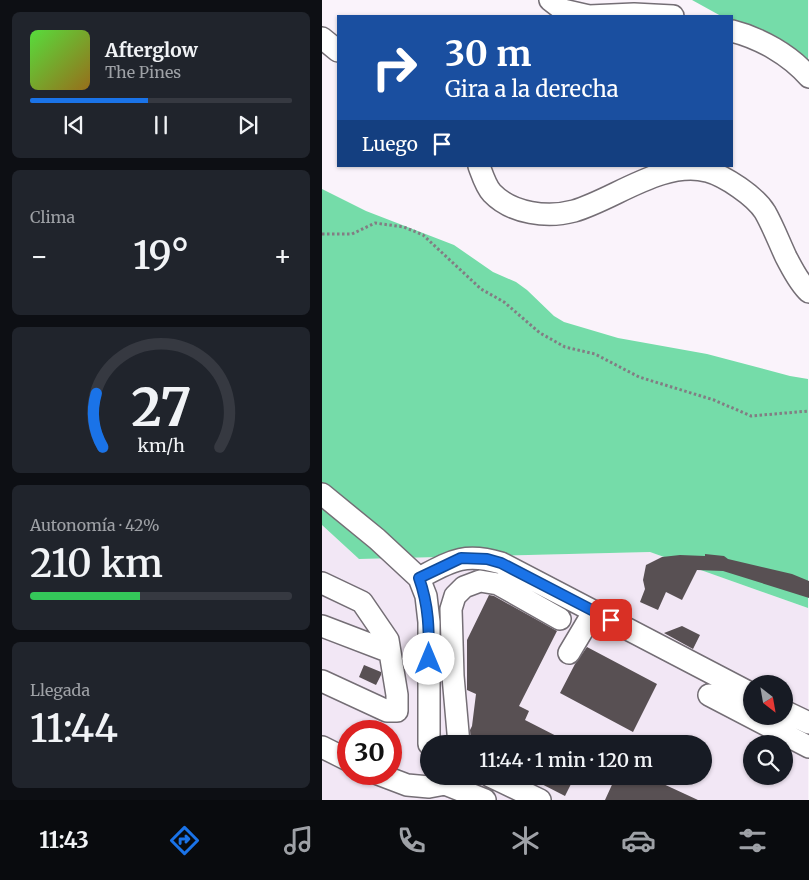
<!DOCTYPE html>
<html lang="es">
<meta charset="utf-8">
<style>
body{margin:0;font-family:Merriweather,serif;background:#20242c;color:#f1f3f6;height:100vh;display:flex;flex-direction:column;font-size:19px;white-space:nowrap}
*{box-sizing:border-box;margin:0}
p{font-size:16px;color:#9ea1a6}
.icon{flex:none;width:28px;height:28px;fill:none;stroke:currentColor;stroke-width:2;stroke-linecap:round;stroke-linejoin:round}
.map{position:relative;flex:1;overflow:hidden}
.sheet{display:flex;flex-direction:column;gap:12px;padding:12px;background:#0d0f14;width:322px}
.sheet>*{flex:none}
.banner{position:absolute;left:15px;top:15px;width:396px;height:152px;border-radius:0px;box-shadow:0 1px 4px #0004;background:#1a4fa0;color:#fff;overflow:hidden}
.needle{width:32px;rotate:149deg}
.tools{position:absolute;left:421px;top:675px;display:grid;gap:10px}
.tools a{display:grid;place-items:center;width:50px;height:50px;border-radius:50%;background:#171b24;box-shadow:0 1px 4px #0004;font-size:25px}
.speed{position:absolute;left:15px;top:720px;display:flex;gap:10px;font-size:25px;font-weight:700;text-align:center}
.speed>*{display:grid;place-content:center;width:65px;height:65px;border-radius:50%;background:#171b24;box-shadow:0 1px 4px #0004;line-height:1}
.speed .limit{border:8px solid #d22;background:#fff;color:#111}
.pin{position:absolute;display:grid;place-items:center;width:42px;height:42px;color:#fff;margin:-21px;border-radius:10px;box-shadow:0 2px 8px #0006}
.me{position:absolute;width:55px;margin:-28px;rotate:0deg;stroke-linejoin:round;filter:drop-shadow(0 0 4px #0008)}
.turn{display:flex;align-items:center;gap:18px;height:105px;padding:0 25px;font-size:22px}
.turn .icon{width:65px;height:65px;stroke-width:2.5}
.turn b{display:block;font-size:35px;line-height:42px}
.then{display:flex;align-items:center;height:48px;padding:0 25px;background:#0003;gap:10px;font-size:19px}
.big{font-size:38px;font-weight:600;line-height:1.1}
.sheet .card{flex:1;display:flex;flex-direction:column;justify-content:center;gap:8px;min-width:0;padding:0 18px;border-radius:8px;background:#20242c}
.sheet .dial{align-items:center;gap:0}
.dial svg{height:130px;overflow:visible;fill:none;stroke:#363941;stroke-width:7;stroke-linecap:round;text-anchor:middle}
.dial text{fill:#f1f3f6;stroke:none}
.song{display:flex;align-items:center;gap:15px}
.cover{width:60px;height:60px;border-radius:8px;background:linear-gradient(135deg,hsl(110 70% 55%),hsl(40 70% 35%))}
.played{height:5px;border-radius:2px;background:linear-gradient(90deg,#1a73e8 45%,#363941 45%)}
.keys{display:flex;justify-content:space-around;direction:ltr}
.heat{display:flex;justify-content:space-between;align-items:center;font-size:28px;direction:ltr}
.charge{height:8px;border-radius:4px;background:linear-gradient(90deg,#34c759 42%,#363941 0)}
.trip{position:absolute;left:98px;top:735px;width:292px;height:50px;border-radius:25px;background:#171b24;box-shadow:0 1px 4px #0004;font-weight:600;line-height:50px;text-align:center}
.dock{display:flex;height:80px;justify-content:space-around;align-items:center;background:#090b0e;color:#9ea1a6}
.dock .icon{width:35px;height:35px}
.dock .current{color:#1a73e8}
.dock b{font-size:22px;color:#f1f3f6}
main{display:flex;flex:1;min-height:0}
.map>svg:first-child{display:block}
.built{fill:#f2e7f5;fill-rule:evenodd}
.forest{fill:#75dca9}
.building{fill:#585053}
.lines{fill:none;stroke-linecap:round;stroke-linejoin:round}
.minor-casing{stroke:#746e75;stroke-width:24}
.path{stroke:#827d83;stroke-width:3;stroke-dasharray:2.5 2.5;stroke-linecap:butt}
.minor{stroke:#fff;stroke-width:21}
.route-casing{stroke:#114b97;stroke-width:12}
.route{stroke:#1a73e8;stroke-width:9}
</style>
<main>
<section class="sheet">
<div class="card">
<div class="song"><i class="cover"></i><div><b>Afterglow</b><p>The Pines</p></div></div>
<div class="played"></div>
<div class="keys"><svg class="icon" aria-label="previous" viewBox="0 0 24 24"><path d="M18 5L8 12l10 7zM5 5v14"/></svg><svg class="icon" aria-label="pause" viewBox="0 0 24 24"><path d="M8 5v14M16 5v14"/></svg><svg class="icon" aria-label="next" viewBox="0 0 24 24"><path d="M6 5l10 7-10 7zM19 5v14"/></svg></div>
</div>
<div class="card"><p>Clima</p>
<div class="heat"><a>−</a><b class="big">19°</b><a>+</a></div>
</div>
<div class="card dial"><svg viewBox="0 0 100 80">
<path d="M14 69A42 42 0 1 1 86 69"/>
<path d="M14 69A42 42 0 0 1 10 36" stroke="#1a73e8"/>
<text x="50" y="56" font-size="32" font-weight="700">27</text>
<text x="50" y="72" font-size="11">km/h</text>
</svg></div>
<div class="card"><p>Autonomía · 42%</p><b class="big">210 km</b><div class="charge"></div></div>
<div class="card"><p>Llegada</p><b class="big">11:44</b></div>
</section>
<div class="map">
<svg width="487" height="800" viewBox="0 0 487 800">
<rect width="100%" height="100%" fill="#faf3fb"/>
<path class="built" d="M0,525L37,559L328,552L486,608V800H0ZM430,684H462V716H430ZM26,731H69V774H26ZM106,744H381V776H106ZM430,744H462V776H430Z"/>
<path class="forest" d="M370,0H486V70L464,42L410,21V16H399Z
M0,189L44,211L132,245L171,272L194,282L205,290L232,316L242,322L296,338L385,354L468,376L486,379V608L328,552L37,559L0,525Z"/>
<path class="building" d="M383,554L402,556L406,559L470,574L487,581V598L401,571L375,570L360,600L344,592L336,610L318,602L323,589L321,580L324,565L340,557L358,555L383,556Z
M167,595L172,596L235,631L197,706L207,711L203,720L250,744H153L149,742L148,730L150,726L154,694L145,690V640Z
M360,626L378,635L371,649L342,633Z
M265,647L335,684L311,732L238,693L253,664Z
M42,665L59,672V675L54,685L37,677Z
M204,776H253L243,796Z
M294,776H324L376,800H283Z"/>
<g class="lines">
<g class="minor-casing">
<path id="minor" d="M228,0L241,10L267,16L312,14L351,16
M410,31C438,38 468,55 487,77
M0,38L16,51
M157,166C160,174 164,187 170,193C190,214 226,218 252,211C293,199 340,160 385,171C403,176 433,196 443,212C451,226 457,242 464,257C470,268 477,283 487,292
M0,494L55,539L97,578L104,596L107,622V744
M97,578C129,561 142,552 179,563L430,694
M0,583L40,602L66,640L75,695V711H65L0,681
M0,626L68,652
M247,653L272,611
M387,695L487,747
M462,711L487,723
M137,744L131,676L129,609L133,596L142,587L158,581L176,584L238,619
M0,747L26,760
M56,774L85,785L107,787L123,784L163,800
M168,776L218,800"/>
</g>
<path class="path" d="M0,234H30L53,223L82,227L101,235L159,289L182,302L218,333L243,347L273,354L317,377L392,400L429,416L487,411"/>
<use href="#minor" class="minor"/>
</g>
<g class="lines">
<g class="route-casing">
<path id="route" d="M107,659C107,630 107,606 97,578L139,558L165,559L179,563L289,620"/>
</g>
<use href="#route" class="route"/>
</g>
</svg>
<div class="tools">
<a><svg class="needle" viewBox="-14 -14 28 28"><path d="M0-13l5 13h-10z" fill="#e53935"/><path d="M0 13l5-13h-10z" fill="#9ea1a6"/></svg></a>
<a><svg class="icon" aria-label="search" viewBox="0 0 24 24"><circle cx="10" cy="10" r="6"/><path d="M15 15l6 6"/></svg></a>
</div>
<div class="speed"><div class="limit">30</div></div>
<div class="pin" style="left:289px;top:620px;background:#d93025"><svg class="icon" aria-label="arrive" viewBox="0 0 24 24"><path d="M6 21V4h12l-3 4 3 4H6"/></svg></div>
<svg class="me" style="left:107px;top:659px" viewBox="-20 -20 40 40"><circle r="19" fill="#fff"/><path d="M0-13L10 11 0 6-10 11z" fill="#1a73e8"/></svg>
<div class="trip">11:44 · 1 min · 120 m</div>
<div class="banner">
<div class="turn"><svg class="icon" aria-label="right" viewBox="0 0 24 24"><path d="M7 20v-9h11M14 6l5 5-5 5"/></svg><div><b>30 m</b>Gira a la derecha</div></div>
<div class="then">Luego<svg class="icon" aria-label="arrive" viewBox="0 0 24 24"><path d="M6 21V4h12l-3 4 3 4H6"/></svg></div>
</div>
</div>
</main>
<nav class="dock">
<b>11:43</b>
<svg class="icon current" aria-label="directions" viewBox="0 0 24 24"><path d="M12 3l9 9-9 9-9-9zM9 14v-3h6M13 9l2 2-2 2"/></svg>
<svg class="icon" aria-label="music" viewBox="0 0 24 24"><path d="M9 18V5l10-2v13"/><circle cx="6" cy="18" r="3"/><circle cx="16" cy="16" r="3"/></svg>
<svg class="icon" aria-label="phone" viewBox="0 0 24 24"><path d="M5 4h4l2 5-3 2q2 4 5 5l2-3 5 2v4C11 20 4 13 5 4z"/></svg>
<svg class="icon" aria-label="climate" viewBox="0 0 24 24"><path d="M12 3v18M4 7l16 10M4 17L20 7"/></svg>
<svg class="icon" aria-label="car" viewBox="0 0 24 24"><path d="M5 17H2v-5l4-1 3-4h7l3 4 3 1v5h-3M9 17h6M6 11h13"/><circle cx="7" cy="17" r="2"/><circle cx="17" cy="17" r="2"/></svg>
<svg class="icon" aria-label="filters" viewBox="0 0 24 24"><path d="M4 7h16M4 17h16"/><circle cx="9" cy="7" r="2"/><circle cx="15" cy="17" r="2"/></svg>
</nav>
